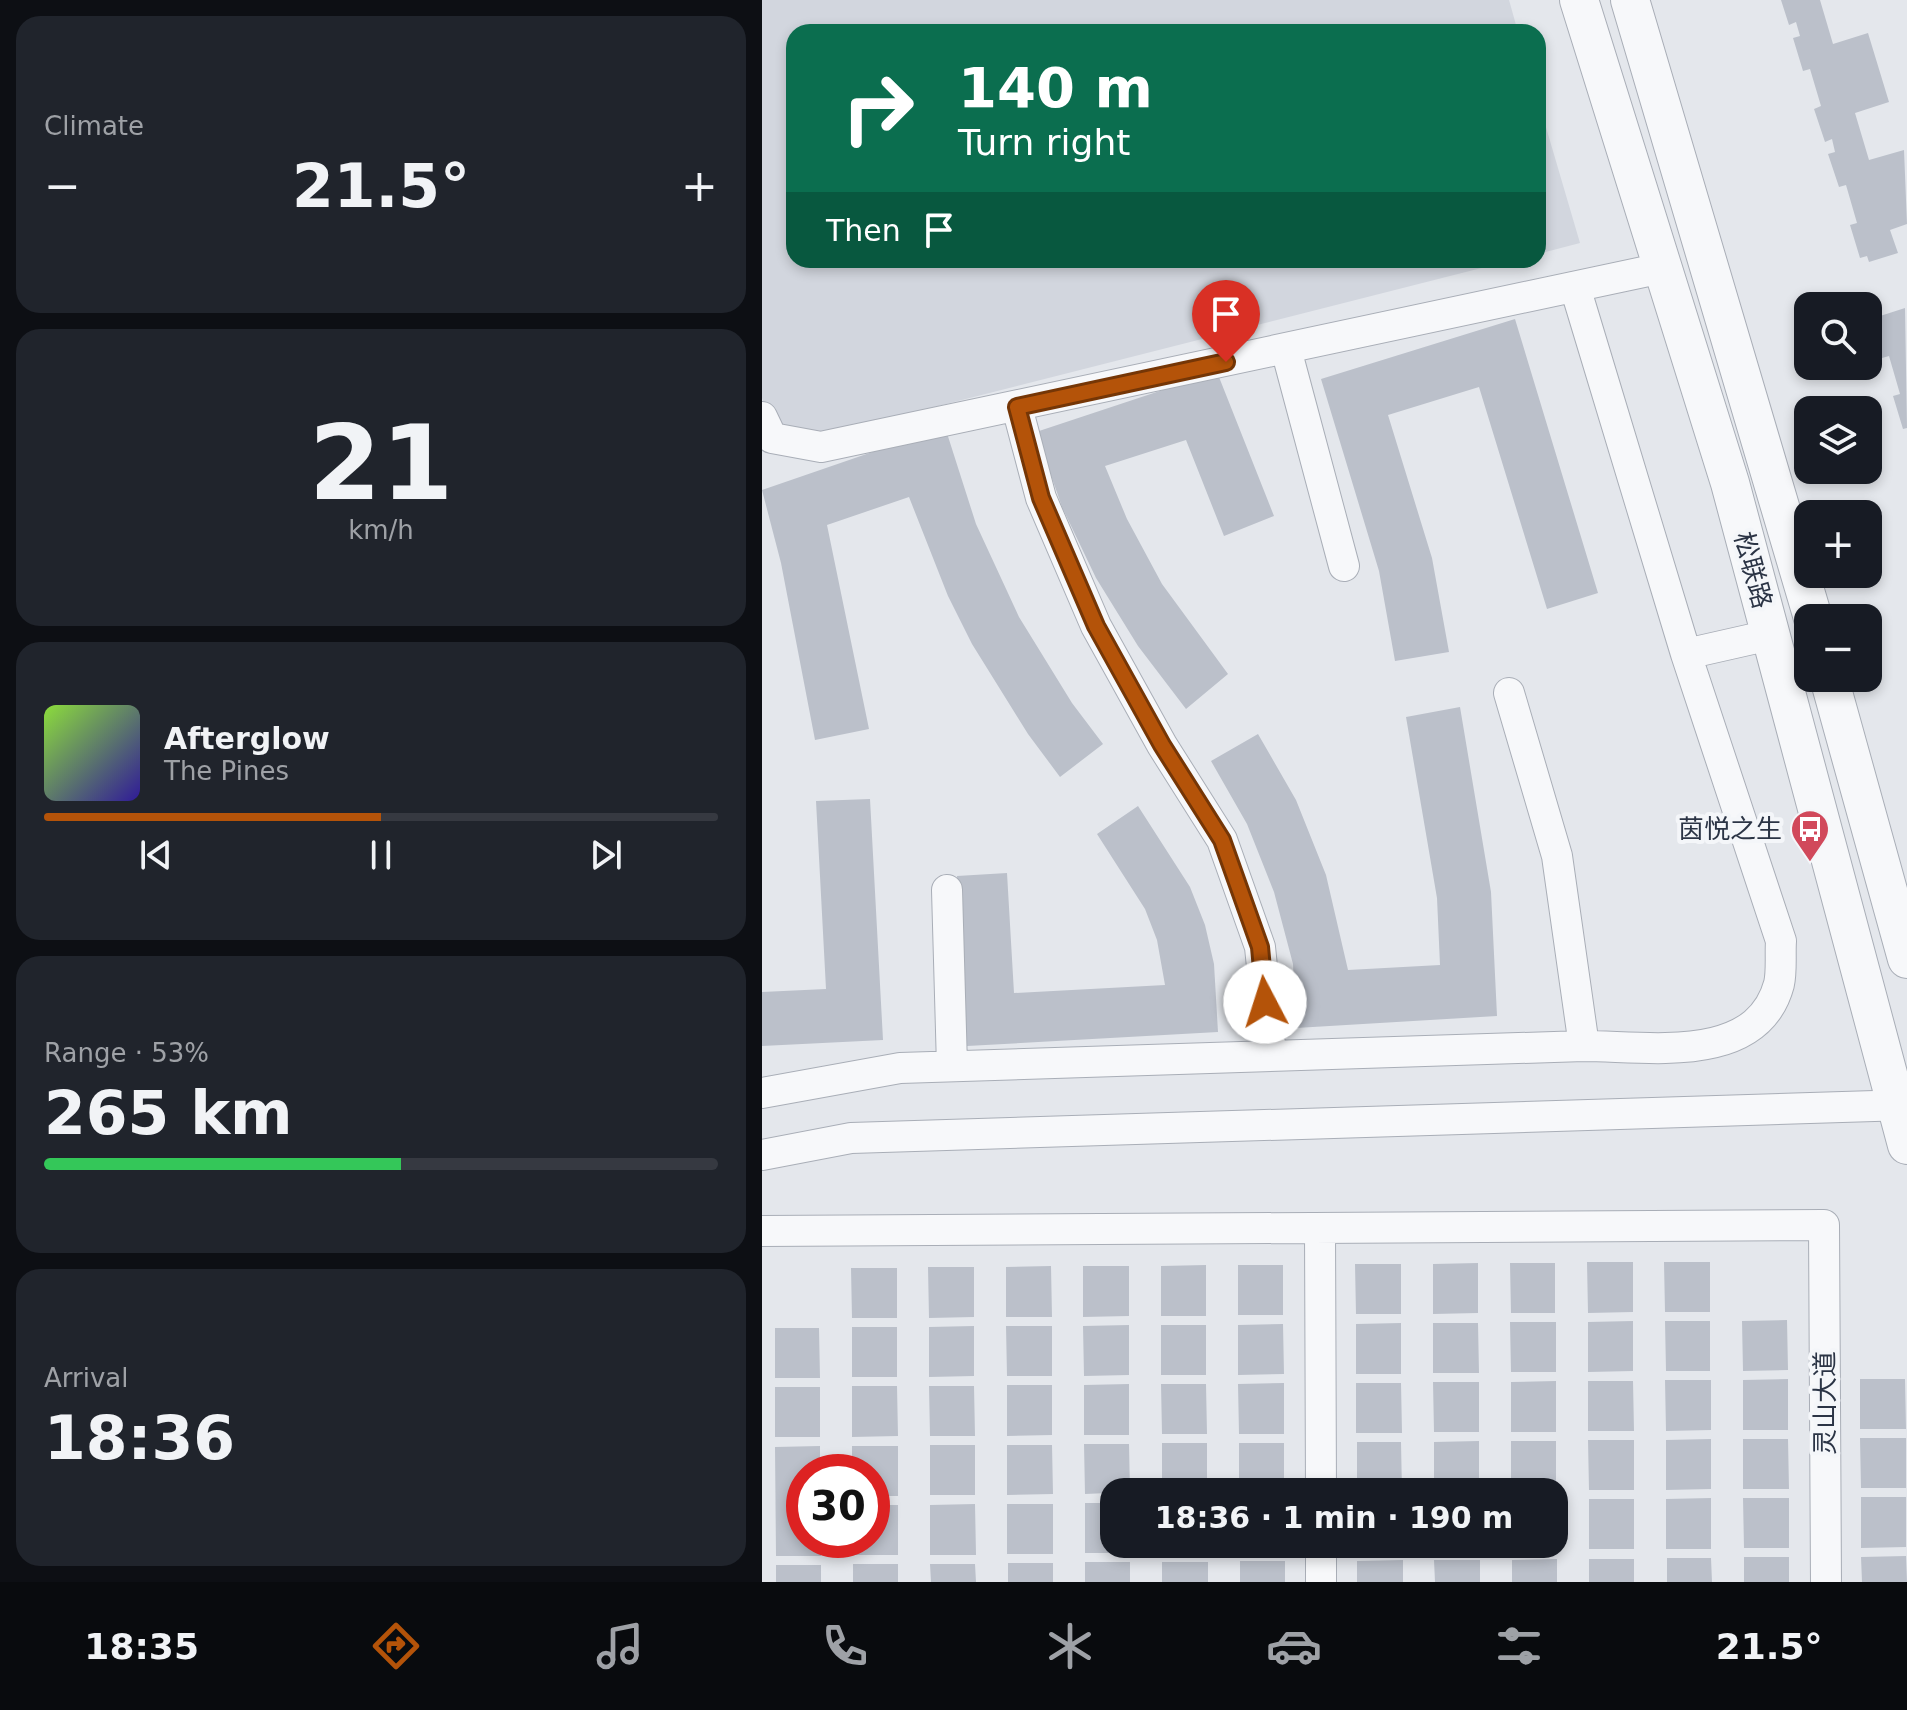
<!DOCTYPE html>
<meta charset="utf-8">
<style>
body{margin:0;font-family:"DejaVu Sans","Noto Sans SC",sans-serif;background:#20242c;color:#f1f3f6;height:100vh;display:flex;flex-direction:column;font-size:30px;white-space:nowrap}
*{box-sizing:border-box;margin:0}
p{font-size:26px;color:#9ea1a6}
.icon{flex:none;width:44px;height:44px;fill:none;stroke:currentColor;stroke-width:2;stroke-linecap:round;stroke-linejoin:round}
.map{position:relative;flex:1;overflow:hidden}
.details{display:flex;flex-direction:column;gap:16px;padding:16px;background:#0d0f14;width:762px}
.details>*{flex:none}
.hud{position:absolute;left:24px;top:24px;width:760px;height:244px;border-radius:24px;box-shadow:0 4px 12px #0003;background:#0b6e4f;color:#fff;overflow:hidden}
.fabs{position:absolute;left:1032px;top:292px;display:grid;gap:16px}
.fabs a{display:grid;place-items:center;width:88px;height:88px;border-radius:16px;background:#171b24;box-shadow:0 4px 12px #0003;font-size:40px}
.speed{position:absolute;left:24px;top:1454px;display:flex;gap:16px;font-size:40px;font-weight:700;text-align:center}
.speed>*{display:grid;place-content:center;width:104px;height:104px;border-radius:50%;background:#171b24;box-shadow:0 4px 12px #0003;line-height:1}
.speed .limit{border:12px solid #d22;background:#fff;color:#111}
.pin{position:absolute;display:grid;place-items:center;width:68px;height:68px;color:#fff;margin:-82px -34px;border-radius:50% 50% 50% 0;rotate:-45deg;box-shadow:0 0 8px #0007}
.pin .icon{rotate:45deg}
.me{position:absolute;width:88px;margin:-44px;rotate:355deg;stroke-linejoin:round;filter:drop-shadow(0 0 6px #0008)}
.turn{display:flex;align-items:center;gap:28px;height:168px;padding:0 40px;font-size:36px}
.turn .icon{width:104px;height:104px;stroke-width:2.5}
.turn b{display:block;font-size:56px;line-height:68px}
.then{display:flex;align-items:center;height:76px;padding:0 40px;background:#0003;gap:16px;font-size:30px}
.big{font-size:60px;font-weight:700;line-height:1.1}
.details .widget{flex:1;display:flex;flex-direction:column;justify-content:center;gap:12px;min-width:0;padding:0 28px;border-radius:24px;background:#20242c}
.details .dial{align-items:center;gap:0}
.dial b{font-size:104px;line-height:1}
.song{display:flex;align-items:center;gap:24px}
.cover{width:96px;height:96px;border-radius:12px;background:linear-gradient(135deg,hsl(90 70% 55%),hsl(250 70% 35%))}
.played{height:8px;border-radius:4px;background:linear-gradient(90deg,#b45309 50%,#363941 50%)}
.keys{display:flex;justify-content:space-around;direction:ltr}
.heat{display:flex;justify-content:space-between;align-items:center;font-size:44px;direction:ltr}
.charge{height:12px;border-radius:6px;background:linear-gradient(90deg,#34c759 53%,#363941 0)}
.trip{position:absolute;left:338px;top:1478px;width:468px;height:80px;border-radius:24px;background:#171b24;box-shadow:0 4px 12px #0003;font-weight:700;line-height:80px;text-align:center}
.dock{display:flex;height:128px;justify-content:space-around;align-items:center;background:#090b0e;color:#9ea1a6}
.dock .icon{width:56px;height:56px}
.dock .on{color:#b45309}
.dock b{font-size:36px;color:#f1f3f6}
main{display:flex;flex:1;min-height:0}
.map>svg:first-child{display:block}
.built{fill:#d2d6de}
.building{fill:#bbc0ca}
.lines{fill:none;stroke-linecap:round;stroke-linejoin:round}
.minor-casing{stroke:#a9aeb7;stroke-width:32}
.tertiary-casing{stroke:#a9aeb7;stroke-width:40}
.minor{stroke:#f7f8fa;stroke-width:30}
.tertiary{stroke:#f7f8fa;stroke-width:38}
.route-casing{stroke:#753606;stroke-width:20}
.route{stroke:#b45309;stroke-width:14}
.labels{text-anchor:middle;stroke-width:8;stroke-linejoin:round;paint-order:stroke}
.street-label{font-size:26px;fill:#2b3445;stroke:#f4f6f9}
.poi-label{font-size:26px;fill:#2b3445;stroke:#f4f6f9;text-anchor:end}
</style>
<main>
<section class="details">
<div class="widget"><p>Climate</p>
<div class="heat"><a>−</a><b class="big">21.5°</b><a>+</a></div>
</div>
<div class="widget dial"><b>21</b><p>km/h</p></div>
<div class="widget">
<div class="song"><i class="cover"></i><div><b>Afterglow</b><p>The Pines</p></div></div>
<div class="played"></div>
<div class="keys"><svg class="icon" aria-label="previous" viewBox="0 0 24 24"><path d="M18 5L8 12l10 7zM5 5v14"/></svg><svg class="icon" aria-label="pause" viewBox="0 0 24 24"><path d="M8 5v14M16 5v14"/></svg><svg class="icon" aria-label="next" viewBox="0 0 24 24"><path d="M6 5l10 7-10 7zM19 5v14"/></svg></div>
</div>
<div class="widget"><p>Range · 53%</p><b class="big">265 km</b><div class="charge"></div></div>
<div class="widget"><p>Arrival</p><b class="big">18:36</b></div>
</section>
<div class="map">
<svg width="1145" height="1582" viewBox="0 0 1145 1582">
<rect width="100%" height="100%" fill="#e4e7ec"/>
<path class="built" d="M0,0H747L756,32H32V260H751L15,447L0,398Z
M776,100L818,243L776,254Z"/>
<path class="building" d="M1019,0H1058L1071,44L1106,33L1127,102L1093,113L1107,160L1142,150L1145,224L1128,230L1136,253L1107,262L1105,256L1098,258L1088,225L1095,223L1084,185L1077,187L1066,154L1073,152L1070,139L1063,142L1052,109L1059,106L1048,69L1041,71L1031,38L1038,36L1034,22L1027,25Z
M1143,308L1145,428L1141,429L1131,396L1138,394L1127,356L1120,358L1110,326L1117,323L1115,317Z
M753,319L836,593L785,609L717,387L626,415L670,558L687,652L633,661L617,571L559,379Z
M455,372L512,516L462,536L424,440L343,466L365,519L400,584L466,674L424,709L376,646L334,578L300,507L274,432Z
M183,427L214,524L257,617L310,703L341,744L298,777L266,734L210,644L186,596L147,497L65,525L107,729L53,740L19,563L0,490Z
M698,707L729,892L735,1016L534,1028L531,964L512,892L485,824L449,761L496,734L534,800L564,875L586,970L678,965L675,898L644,717Z
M108,799L121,1040L0,1046V992L64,989L54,801Z
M376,806L428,887L443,925L452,964L456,1032L205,1046L195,876L245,873L252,993L403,985L395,940L383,909L335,834Z
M825,1262H871V1312L826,1313Z
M902,1262H948V1312H903Z
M716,1263V1313L671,1314V1264Z
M748,1263H793V1313H749Z
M593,1264H639V1314H594Z
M444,1265V1316H399V1266Z
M476,1265H521V1315H476Z
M289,1266L290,1317H244V1267Z
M321,1266H367V1316L321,1317Z
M166,1267H212V1317L167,1318Z
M89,1268H135V1318H90Z
M1025,1320L1026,1370L981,1371L980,1321Z
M871,1321V1371L826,1372V1322Z
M903,1321H948V1371H904Z
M748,1322H794V1372H749Z
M639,1323V1374H594V1324Z
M671,1323H716L717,1373H671Z
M521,1324L522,1374L476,1375V1325Z
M367,1325V1375L322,1376L321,1326Z
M399,1325H444V1375H399Z
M212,1326V1376L167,1377V1327Z
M244,1326H290V1376H245Z
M90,1327H135V1377H90Z
M13,1328H57L58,1378H13Z
M1026,1379V1430H981V1380Z
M1098,1379H1143L1144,1429H1098Z
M903,1380H949V1430L904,1431Z
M794,1381V1432H749V1382Z
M826,1381H871L872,1431H826Z
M671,1382H717V1432H672Z
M522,1383V1434H477L476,1384Z
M594,1383H639L640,1433H594Z
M367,1384V1435H322V1385Z
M399,1384H444L445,1434H400Z
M245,1385H290V1435L245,1436Z
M90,1386H135L136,1436L90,1437Z
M167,1386H212L213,1436H168Z
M13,1387H58V1437H13Z
M1098,1438H1144V1488H1099Z
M949,1439V1489L904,1490V1440Z
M981,1439H1026L1027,1489H981Z
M826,1440H872V1490H827Z
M717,1441V1491L672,1492V1442Z
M749,1441H794V1490L749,1491Z
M595,1442H639L640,1492H595Z
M400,1443H445V1492H400Z
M477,1443H522V1492H477Z
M322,1444H367L368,1492L323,1494Z
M168,1445H213V1495H168Z
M245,1445H290L291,1494L245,1495Z
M58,1446V1472H42V1540H59V1556H14L13,1447Z
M90,1446H136V1496H110V1472H90Z
M1099,1497H1144V1547L1099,1548Z
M949,1498V1549H904V1499Z
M981,1498H1027V1548H982Z
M827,1499H872V1549H827Z
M323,1503H352V1544H368V1553H323Z
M213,1504L214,1555H168V1505Z
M245,1504H291V1554H245Z
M110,1505H136V1555H91V1540H110Z
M400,1544H446V1553H400Z
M478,1544H523V1552H478Z
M595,1544H640L641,1551L595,1552Z
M672,1544H718V1551H672Z
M750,1544H795V1550L750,1551Z
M1144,1556L1145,1582H1100L1099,1557Z
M982,1557H1027V1582H982Z
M905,1558H949L950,1582H905Z
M795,1559V1582H750V1560Z
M827,1559H872V1582H827Z
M641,1560V1582H595V1561Z
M672,1560H718V1582H673Z
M478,1561H523V1582H478Z
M323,1562H368V1582H323Z
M400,1562H446V1582H400Z
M246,1563H291V1582H246Z
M91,1564H136V1582H91Z
M168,1564H213L214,1582H169Z
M14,1565H59V1582H14Z"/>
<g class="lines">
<g class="minor-casing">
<path id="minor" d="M813,287L924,654L1008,635
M524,349L582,566
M255,407L279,498L334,626L400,745L460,840L498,947L509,1056
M0,417L10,438L59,447L900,268
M747,693L795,856L822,1046
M185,890L190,1066
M0,1093L138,1068L822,1046C885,1046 995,1066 1017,984C1020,971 1018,954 1019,941L924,654
M0,1155L89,1138L1145,1105
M558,1228L559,1492
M0,1231L1062,1225L1064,1582
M559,1544V1582"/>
</g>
<g class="tertiary-casing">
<path id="tertiary" d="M817,0L968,483L1145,1145
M868,0L1051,618
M1067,678L1145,959"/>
</g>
<use href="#minor" class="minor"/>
<use href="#tertiary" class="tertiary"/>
</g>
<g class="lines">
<g class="route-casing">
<path id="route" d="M464,362L255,407L279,498L334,626L400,745L460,840L498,947L503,1002"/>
</g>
<use href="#route" class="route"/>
</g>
<defs>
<g id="bus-pin" transform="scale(2)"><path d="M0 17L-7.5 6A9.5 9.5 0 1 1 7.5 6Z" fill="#d1495b" stroke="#f4f6f9"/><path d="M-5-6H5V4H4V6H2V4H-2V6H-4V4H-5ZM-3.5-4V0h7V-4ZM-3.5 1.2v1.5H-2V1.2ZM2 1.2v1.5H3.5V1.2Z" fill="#fff"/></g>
</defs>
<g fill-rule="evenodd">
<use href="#bus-pin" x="1048" y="829"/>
</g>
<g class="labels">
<g class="street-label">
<text transform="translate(991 570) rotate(75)" y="9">松联路</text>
<text transform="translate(1063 1403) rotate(-90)" y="9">灵山大道</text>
</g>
<g class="poi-label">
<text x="1020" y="838">茵悦之生</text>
</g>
</g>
</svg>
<div class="fabs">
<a><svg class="icon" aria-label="search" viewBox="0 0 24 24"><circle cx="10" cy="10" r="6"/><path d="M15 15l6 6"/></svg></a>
<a><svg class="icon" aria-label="layers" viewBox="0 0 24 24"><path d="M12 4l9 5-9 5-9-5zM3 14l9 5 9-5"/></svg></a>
<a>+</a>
<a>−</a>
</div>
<div class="speed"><div class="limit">30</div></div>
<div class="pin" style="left:464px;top:362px;background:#d93025"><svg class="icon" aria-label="arrive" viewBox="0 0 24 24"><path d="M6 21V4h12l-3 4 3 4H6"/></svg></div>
<svg class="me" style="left:503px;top:1002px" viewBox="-20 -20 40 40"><circle r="19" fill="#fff"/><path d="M0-13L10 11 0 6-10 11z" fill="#b45309"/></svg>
<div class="trip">18:36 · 1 min · 190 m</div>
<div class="hud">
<div class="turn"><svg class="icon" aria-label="right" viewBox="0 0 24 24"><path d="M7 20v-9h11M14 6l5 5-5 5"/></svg><div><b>140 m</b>Turn right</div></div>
<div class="then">Then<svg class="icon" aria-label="arrive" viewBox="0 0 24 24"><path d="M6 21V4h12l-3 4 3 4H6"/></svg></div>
</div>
</div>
</main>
<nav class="dock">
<b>18:35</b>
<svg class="icon on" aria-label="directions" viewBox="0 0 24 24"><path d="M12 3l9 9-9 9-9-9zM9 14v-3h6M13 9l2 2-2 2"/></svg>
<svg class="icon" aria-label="music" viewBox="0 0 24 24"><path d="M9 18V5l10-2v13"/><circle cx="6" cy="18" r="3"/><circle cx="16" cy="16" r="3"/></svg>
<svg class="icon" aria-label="phone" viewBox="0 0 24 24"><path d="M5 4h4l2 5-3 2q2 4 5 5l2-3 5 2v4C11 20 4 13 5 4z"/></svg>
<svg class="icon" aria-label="climate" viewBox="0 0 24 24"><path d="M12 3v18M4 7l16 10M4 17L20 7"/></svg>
<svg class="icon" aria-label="car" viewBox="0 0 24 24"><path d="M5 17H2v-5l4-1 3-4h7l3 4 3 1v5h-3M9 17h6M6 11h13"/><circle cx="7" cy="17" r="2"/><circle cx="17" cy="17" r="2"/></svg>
<svg class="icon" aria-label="filters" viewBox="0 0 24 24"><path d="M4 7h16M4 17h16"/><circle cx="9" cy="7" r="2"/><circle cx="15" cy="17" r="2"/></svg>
<b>21.5°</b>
</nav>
